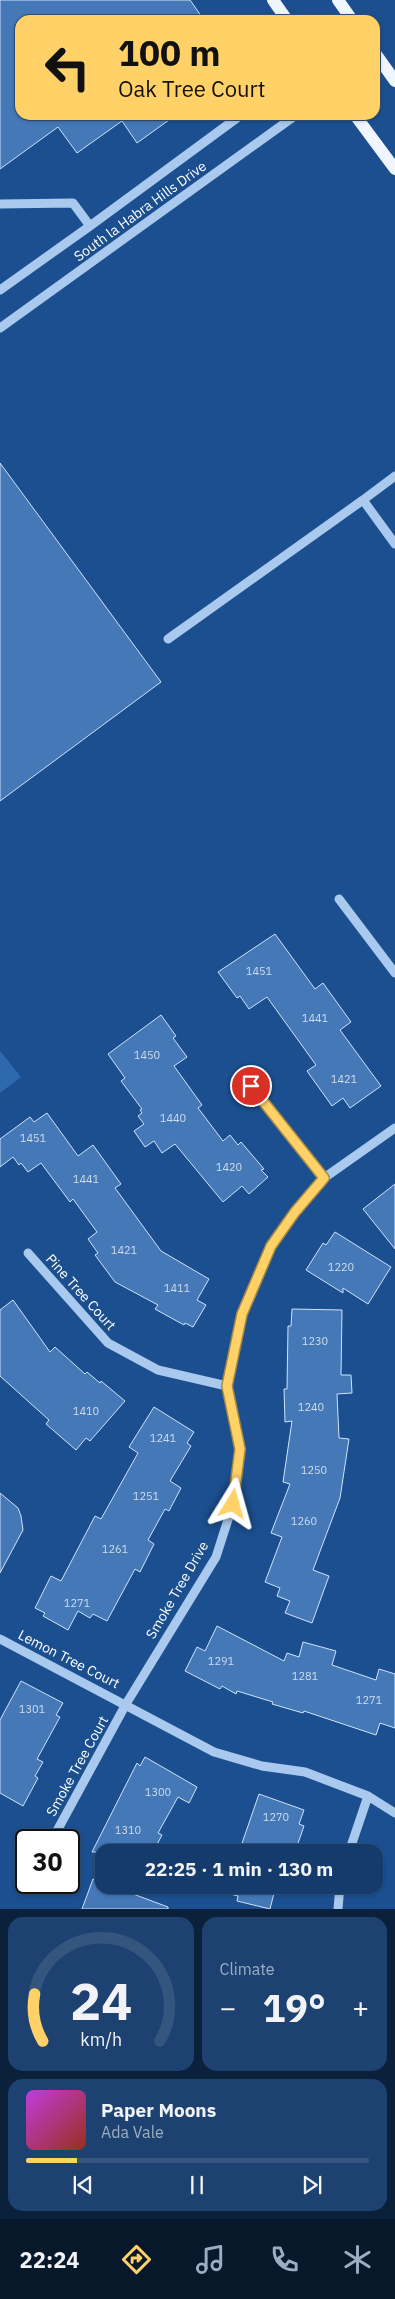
<!DOCTYPE html>
<meta charset="utf-8">
<style>
body{margin:0;font-family:"IBM Plex Sans",sans-serif;background:#1d4271;color:#f1f3f6;height:100vh;display:flex;flex-direction:column;font-size:19px;white-space:nowrap}
*{box-sizing:border-box;margin:0}
p{font-size:16px;color:#9dadc1}
.icon{flex:none;width:28px;height:28px;fill:none;stroke:currentColor;stroke-width:2;stroke-linecap:round;stroke-linejoin:round}
.map{position:relative;height:1909px;overflow:hidden}
.details{display:flex;flex-direction:column;gap:8px;padding:8px;background:#0b203b;flex:1}
.details>*{flex:none}
.guide{position:absolute;left:15px;top:15px;width:365px;height:105px;border-radius:15px;box-shadow:0 1px 4px #0004,0 0 0 1px #33557e;background:#ffd166;color:#111;overflow:hidden}
.speed{position:absolute;left:15px;top:1829px;display:flex;gap:10px;font-size:25px;font-weight:700;text-align:center}
.speed>*{display:grid;place-content:center;width:65px;height:65px;border-radius:50%;background:#143b6b;box-shadow:0 1px 4px #0004,0 0 0 1px #33557e;line-height:1}
.speed .limit{border:2px solid #111;border-radius:8px;background:#fff;color:#111}
.pin{position:absolute;display:grid;place-items:center;width:42px;height:42px;color:#fff;margin:-21px;border:2px solid #fff;border-radius:50%;box-shadow:0 1px 5px #0007}
.me{position:absolute;width:55px;margin:-28px;rotate:8deg;stroke-linejoin:round;filter:drop-shadow(0 0 4px #0008)}
.turn{display:flex;align-items:center;gap:18px;height:105px;padding:0 20px;font-size:22px}
.turn .icon{width:65px;height:65px;stroke-width:2.5}
.turn b{display:block;font-size:35px;line-height:42px}
.big{font-size:38px;font-weight:700;line-height:1.1}
.details .widget{flex:1;display:flex;flex-direction:column;justify-content:center;gap:8px;min-width:0;padding:0 18px;border-radius:15px;background:#1d4271}
.details .dial{align-items:center;gap:0}
.dial svg{height:130px;overflow:visible;fill:none;stroke:#33557e;stroke-width:7;stroke-linecap:round;text-anchor:middle}
.dial text{fill:#f1f3f6;stroke:none}
.song{display:flex;align-items:center;gap:15px}
.cover{width:60px;height:60px;border-radius:8px;background:linear-gradient(135deg,hsl(290 70% 55%),hsl(10 70% 35%))}
.played{height:5px;border-radius:2px;background:linear-gradient(90deg,#ffd166 15%,#33557e 15%)}
.keys{display:flex;justify-content:space-around;direction:ltr}
.heat{display:flex;justify-content:space-between;align-items:center;font-size:28px;direction:ltr}
.details .tiles{flex:1;display:grid;gap:8px;grid-template-columns:1fr 1fr}
.widget:last-child{grid-column:span 2}
.trip{position:absolute;left:95px;top:1844px;width:288px;height:50px;border-radius:15px;background:#143b6b;box-shadow:0 1px 4px #0004,0 0 0 1px #33557e;font-weight:700;line-height:50px;text-align:center}
.menu{display:flex;height:80px;justify-content:space-around;align-items:center;background:#08182b;color:#9dadc1}
.menu .icon{width:35px;height:35px}
.menu .current{color:#ffd166}
.menu b{font-size:22px;color:#f1f3f6}
.map>svg:first-child{display:block}
.green{fill:#2e69ad}
.building{fill:#4478b7;stroke:#cfe3fa}
.lines{fill:none;stroke-linecap:round;stroke-linejoin:round}
.minor{stroke:#a9c9ee;stroke-width:9}
.major{stroke:#f0f6ff;stroke-width:12}
.route-casing{stroke:#a68842;stroke-width:12}
.route{stroke:#ffd166;stroke-width:9}
.labels{text-anchor:middle;stroke-width:5;stroke-linejoin:round;paint-order:stroke}
.number-label{font-size:11px;fill:#d0dded}
.street-label{font-size:14px;fill:#fff;stroke:#1b4f8f}
</style>
<div class="map">
<svg width="395" height="1909" viewBox="0 0 395 1909">
<rect width="100%" height="100%" fill="#1b4f8f"/>
<path class="green" d="M0,1051L21,1077L0,1093Z"/>
<path class="building" d="M0,0H190L204,20H20V115H176L137,143L122,121L77,153L58,127L0,169Z
M0,463L161,682L0,801Z
M275,934L315,989L323,983L351,1022L340,1030L381,1086L350,1108L343,1098L332,1106L307,1071L316,1065L267,997L249,1009L240,996L237,998L218,972Z
M161,1015L176,1036L173,1038L187,1057L174,1066L202,1105L198,1108L223,1141L230,1135L238,1145L241,1142L264,1169L261,1170L268,1177L249,1194L242,1186L223,1202L175,1144L162,1153L154,1141L145,1147L134,1131L144,1124L138,1116L142,1113L140,1110L142,1109L121,1081L125,1078L108,1054Z
M47,1113L78,1156L93,1145L121,1184L115,1188L161,1251L209,1279L197,1300L206,1305L193,1327L185,1323L184,1325L155,1309L158,1305L115,1282L95,1255L98,1253L88,1239L97,1232L73,1199L70,1202L41,1163L28,1172L21,1163L19,1165L13,1157L0,1167V1139L30,1117L34,1122Z
M395,1184V1249L363,1209Z
M335,1232L391,1267L368,1304L343,1288V1293L306,1270L323,1243L326,1245Z
M13,1300L50,1352L55,1347L85,1374L87,1372L100,1383L101,1381L125,1401L90,1441L86,1438L76,1450L46,1424L49,1420L0,1376V1310Z
M292,1309L342,1310L341,1375H351L352,1393L337,1394L339,1438L349,1439L340,1498L313,1570L329,1576L312,1623L285,1613L290,1601L277,1596L280,1588L265,1582L282,1537L271,1533L290,1484L283,1482L292,1421L285,1422L284,1389H287L288,1326H291Z
M154,1407L194,1432L187,1443L191,1446L170,1481L181,1488L169,1511L165,1509L148,1540L154,1544L140,1572L135,1569L107,1621L93,1614L90,1618L78,1611L68,1630L43,1616L45,1613L35,1608L51,1576L61,1581L95,1516L101,1519L138,1453L129,1447Z
M0,1493L18,1508L21,1516L23,1530L0,1573Z
M217,1626L284,1661L287,1653L299,1657L303,1642L336,1651L332,1665L376,1680L379,1669L395,1674V1728L380,1723L376,1735L304,1711L303,1713L272,1704L273,1702L237,1691L236,1694L222,1686L220,1689L185,1671L197,1647L205,1651Z
M21,1681L63,1703L56,1715L60,1717L37,1759L43,1762L35,1776L38,1778L23,1806L0,1793V1720Z
M145,1757L197,1787L189,1803L178,1797L158,1833L162,1835L153,1852H92L137,1763L140,1766Z
M259,1794L304,1810L299,1824L304,1826L295,1852H229L230,1850L239,1852Z
M93,1879L104,1883V1885H109L168,1907V1909H82Z
M221,1885H276L270,1909L237,1901L238,1896L219,1891Z"/>
<g class="lines">
<path class="minor" d="M0,204L73,203L90,226
M0,290L90,226L241,115
M0,328L296,115
M395,476L363,500L395,544
M168,639L363,500
M339,899L395,973
M251,1086L324,1178
M28,1253L108,1343L158,1370L227,1386
M0,1639L214,1752L262,1766L305,1772L368,1796L395,1813
M52,1840L126,1704L216,1557L233,1504L241,1449L227,1386L242,1314L271,1246L295,1212L324,1178L395,1128
M349,1852L368,1796
M27,1886L29,1882
M338,1909L340,1885"/>
<path class="major" d="M273,0L287,20
M338,0L352,20
M375,53L395,81
M355,115L395,169"/>
</g>
<g class="lines">
<g class="route-casing">
<path id="route" d="M233,1504L240,1449L227,1386L242,1314L271,1246L295,1212L324,1178L251,1086"/>
</g>
<use href="#route" class="route"/>
</g>
<g class="labels">
<g class="number-label">
<text x="259" y="975">1451</text>
<text x="315" y="1022">1441</text>
<text x="147" y="1059">1450</text>
<text x="344" y="1083">1421</text>
<text x="173" y="1122">1440</text>
<text x="33" y="1142">1451</text>
<text x="229" y="1171">1420</text>
<text x="86" y="1183">1441</text>
<text x="124" y="1254">1421</text>
<text x="341" y="1271">1220</text>
<text x="177" y="1292">1411</text>
<text x="315" y="1345">1230</text>
<text x="311" y="1411">1240</text>
<text x="86" y="1415">1410</text>
<text x="163" y="1442">1241</text>
<text x="314" y="1474">1250</text>
<text x="146" y="1500">1251</text>
<text x="304" y="1525">1260</text>
<text x="115" y="1553">1261</text>
<text x="77" y="1607">1271</text>
<text x="221" y="1665">1291</text>
<text x="305" y="1680">1281</text>
<text x="369" y="1704">1271</text>
<text x="32" y="1713">1301</text>
<text x="158" y="1796">1300</text>
<text x="276" y="1821">1270</text>
<text x="128" y="1834">1310</text>
</g>
<g class="street-label">
<text transform="translate(140 211) rotate(-36)" y="5">South la Habra Hills Drive</text>
<text transform="translate(81 1292) rotate(48)" y="5">Pine Tree Court</text>
<text transform="translate(177 1590) rotate(-60)" y="5">Smoke Tree Drive</text>
<text transform="translate(69 1659) rotate(27)" y="5">Lemon Tree Court</text>
<text transform="translate(77 1766) rotate(-61)" y="5">Smoke Tree Court</text>
</g>
</g>
</svg>
<div class="speed"><div class="limit">30</div></div>
<div class="pin" style="left:251px;top:1086px;background:#d93025"><svg class="icon" aria-label="arrive" viewBox="0 0 24 24"><path d="M6 21V4h12l-3 4 3 4H6"/></svg></div>
<svg class="me" style="left:233px;top:1504px" viewBox="-20 -20 40 40"><path d="M0-17L14 15 0 8-14 15z" fill="#ffd166" stroke="#fff" stroke-width="4"/></svg>
<div class="trip">22:25 · 1 min · 130 m</div>
<div class="guide">
<div class="turn"><svg class="icon" aria-label="left" viewBox="0 0 24 24"><path d="M17 20v-9H6M10 6l-5 5 5 5"/></svg><div><b>100 m</b>Oak Tree Court</div></div>
</div>
</div>
<section class="details">
<div class="tiles">
<div class="widget dial"><svg viewBox="0 0 100 80">
<path d="M14 69A42 42 0 1 1 86 69"/>
<path d="M14 69A42 42 0 0 1 9 40" stroke="#ffd166"/>
<text x="50" y="56" font-size="32" font-weight="700">24</text>
<text x="50" y="72" font-size="11">km/h</text>
</svg></div>
<div class="widget"><p>Climate</p>
<div class="heat"><a>−</a><b class="big">19°</b><a>+</a></div>
</div>
<div class="widget">
<div class="song"><i class="cover"></i><div><b>Paper Moons</b><p>Ada Vale</p></div></div>
<div class="played"></div>
<div class="keys"><svg class="icon" aria-label="previous" viewBox="0 0 24 24"><path d="M18 5L8 12l10 7zM5 5v14"/></svg><svg class="icon" aria-label="pause" viewBox="0 0 24 24"><path d="M8 5v14M16 5v14"/></svg><svg class="icon" aria-label="next" viewBox="0 0 24 24"><path d="M6 5l10 7-10 7zM19 5v14"/></svg></div>
</div>
</div>
</section>
<nav class="menu">
<b>22:24</b>
<svg class="icon current" aria-label="directions" viewBox="0 0 24 24"><path d="M12 3l9 9-9 9-9-9zM9 14v-3h6M13 9l2 2-2 2"/></svg>
<svg class="icon" aria-label="music" viewBox="0 0 24 24"><path d="M9 18V5l10-2v13"/><circle cx="6" cy="18" r="3"/><circle cx="16" cy="16" r="3"/></svg>
<svg class="icon" aria-label="phone" viewBox="0 0 24 24"><path d="M5 4h4l2 5-3 2q2 4 5 5l2-3 5 2v4C11 20 4 13 5 4z"/></svg>
<svg class="icon" aria-label="climate" viewBox="0 0 24 24"><path d="M12 3v18M4 7l16 10M4 17L20 7"/></svg>
</nav>
